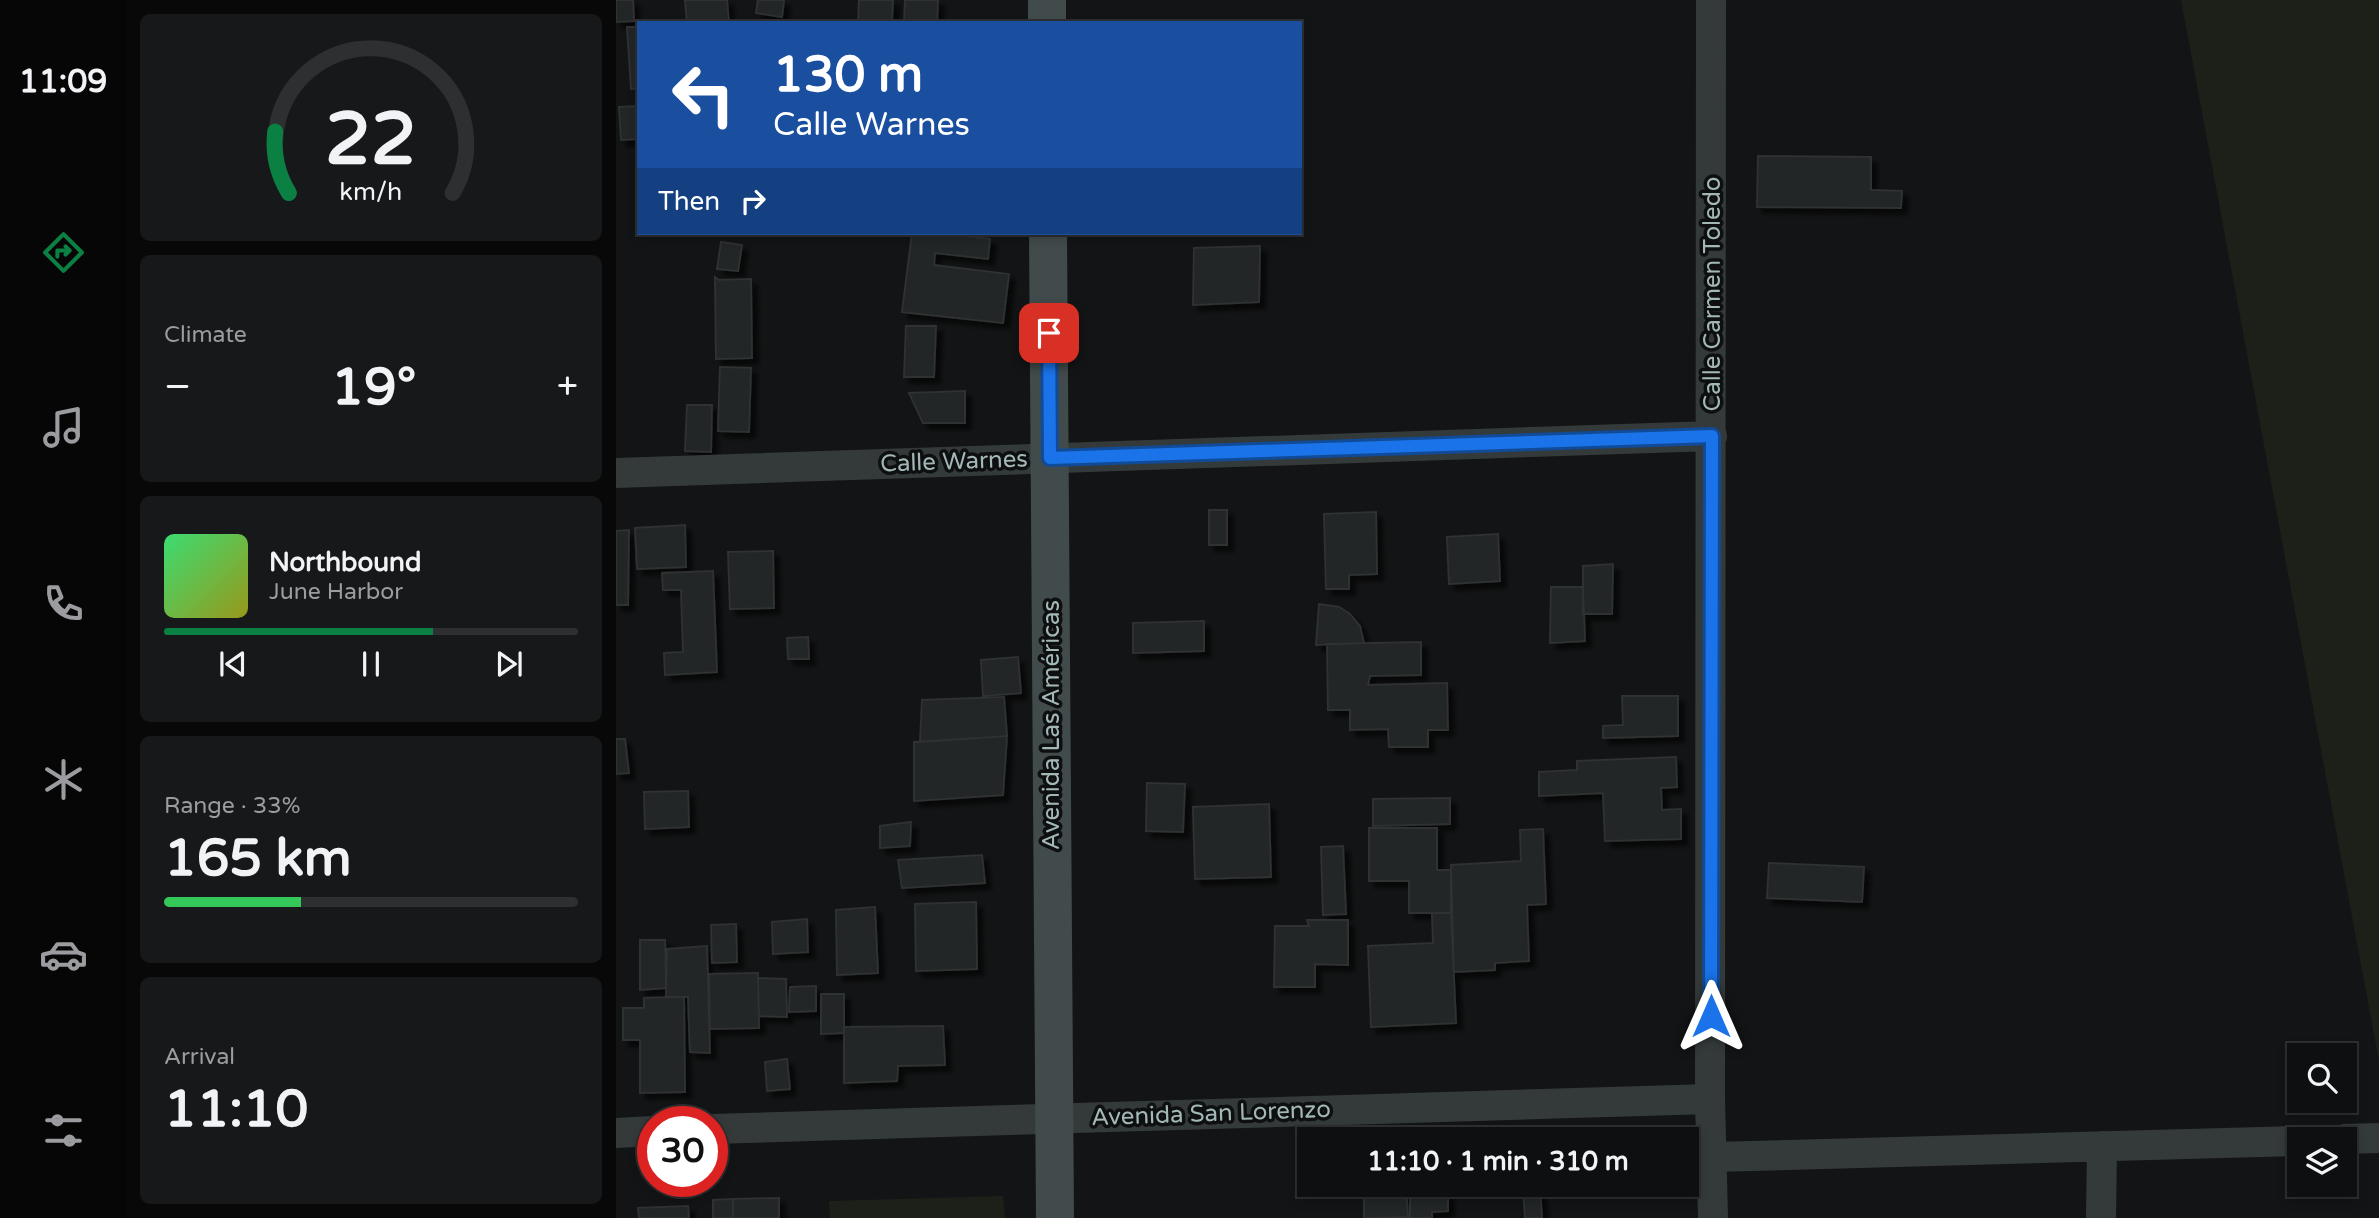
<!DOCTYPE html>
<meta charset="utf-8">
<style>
body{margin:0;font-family:"Varela Round",sans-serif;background:#171819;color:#f1f3f6;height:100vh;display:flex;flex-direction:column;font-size:26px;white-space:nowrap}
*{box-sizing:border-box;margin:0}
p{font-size:23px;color:#9b9c9f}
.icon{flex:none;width:38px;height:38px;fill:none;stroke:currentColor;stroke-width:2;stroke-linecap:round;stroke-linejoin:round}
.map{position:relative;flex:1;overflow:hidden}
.sheet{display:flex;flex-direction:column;gap:14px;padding:14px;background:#080809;width:490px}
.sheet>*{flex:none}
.hud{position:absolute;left:21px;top:21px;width:665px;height:214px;border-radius:0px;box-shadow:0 4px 10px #0003,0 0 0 2px #2e2f30;background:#1a4fa0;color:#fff;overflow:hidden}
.controls{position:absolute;left:1671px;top:1043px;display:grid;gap:14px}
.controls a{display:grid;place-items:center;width:70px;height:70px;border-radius:0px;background:#0e0f10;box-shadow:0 4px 10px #0003,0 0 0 2px #2e2f30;font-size:35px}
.speed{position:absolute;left:21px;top:1106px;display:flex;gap:14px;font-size:35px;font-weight:700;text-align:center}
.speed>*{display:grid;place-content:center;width:91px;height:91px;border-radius:50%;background:#0e0f10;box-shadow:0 4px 10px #0003,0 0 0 2px #2e2f30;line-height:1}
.speed .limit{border:10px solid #d22;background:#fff;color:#111}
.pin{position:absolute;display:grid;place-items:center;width:60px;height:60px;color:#fff;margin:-30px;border-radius:14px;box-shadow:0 4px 10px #0006}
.me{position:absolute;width:77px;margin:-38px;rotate:0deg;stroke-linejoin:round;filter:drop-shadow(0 0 5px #0008)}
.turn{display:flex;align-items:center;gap:24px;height:147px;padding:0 21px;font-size:32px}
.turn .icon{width:91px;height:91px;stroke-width:2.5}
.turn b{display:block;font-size:49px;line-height:60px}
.then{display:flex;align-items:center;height:66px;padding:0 21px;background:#0003;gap:14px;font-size:26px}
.big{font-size:52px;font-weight:700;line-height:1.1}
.sheet .widget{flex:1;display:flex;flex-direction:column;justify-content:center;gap:10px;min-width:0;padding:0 24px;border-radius:10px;background:#171819}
.sheet .dial{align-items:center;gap:0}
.dial svg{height:182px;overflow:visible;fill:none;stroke:#2e2f30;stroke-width:7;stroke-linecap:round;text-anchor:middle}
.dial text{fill:#f1f3f6;stroke:none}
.song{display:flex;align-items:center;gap:21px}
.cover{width:84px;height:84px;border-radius:10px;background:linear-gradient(135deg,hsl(140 70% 55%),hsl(60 70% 35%))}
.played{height:7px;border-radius:4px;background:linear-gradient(90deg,#0b8043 65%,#2e2f30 65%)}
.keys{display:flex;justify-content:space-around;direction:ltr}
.heat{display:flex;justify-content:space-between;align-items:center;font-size:38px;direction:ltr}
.charge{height:10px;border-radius:5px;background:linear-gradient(90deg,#34c759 33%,#2e2f30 0)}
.trip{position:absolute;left:681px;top:1127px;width:402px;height:70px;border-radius:0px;background:#0e0f10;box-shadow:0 4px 10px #0003,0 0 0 2px #2e2f30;font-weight:700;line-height:70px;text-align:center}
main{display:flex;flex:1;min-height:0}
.tab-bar{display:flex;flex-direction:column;width:126px;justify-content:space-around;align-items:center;background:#060606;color:#9b9c9f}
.tab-bar .icon{width:49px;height:49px}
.tab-bar .active{color:#0b8043}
.tab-bar b{font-size:32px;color:#f1f3f6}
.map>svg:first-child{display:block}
.green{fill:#1d2019}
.building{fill:#232526;stroke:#2d3031;stroke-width:2;filter:url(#shadow)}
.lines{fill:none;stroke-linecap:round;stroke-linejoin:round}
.street{stroke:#343a3a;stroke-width:30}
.secondary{stroke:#414b4b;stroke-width:38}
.route-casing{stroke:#114b97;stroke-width:18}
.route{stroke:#1a73e8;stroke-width:12}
.labels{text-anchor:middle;stroke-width:7;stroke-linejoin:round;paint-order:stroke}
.street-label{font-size:24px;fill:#a3b7b6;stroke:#0e0f10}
</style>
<main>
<nav class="tab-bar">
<b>11:09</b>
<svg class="icon active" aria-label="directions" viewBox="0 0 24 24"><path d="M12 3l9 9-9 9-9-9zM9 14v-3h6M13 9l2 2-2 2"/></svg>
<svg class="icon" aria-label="music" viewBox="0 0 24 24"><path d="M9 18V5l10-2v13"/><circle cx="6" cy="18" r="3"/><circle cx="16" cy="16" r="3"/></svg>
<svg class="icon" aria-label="phone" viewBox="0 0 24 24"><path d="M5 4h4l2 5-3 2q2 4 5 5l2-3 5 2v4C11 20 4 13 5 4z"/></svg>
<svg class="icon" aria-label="climate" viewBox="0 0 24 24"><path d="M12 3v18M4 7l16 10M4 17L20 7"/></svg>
<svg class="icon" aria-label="car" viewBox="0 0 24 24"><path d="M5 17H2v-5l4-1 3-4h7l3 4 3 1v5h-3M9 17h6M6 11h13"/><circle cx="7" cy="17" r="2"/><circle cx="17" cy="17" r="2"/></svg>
<svg class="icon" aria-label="filters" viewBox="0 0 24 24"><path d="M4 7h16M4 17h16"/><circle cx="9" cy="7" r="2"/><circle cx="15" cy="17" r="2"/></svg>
</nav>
<section class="sheet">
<div class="widget dial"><svg viewBox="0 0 100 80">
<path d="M14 69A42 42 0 1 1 86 69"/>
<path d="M14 69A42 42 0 0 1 8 42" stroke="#0b8043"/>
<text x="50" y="56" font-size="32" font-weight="700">22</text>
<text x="50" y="72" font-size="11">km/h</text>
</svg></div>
<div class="widget"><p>Climate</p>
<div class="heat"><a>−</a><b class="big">19°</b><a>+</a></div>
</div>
<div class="widget">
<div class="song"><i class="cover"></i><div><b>Northbound</b><p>June Harbor</p></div></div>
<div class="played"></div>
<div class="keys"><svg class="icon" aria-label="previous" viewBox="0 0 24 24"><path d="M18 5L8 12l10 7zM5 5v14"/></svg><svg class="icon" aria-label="pause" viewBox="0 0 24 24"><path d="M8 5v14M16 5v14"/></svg><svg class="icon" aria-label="next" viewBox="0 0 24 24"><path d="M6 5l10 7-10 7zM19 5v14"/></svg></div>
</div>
<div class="widget"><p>Range · 33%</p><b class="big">165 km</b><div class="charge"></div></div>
<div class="widget"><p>Arrival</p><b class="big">11:10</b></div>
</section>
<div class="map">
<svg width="1763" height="1218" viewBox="0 0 1763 1218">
<defs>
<filter id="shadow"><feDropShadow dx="6" dy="6" stdDeviation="2" flood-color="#0009"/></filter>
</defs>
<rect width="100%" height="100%" fill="#131415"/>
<path class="green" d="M1565,0H1763V1061Z
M387,1196L389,1218H214L213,1201Z"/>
<path class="building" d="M0,0H17L18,21L0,22Z
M69,0H111L113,23H71Z
M142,0H168L166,17L140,13Z
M243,0H277L276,23H242Z
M289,0H322L321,23H288Z
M11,27H23V88L15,89Z
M23,106V139L5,140L3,107Z
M1142,156L1255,157V190L1286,191L1285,208L1141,207Z
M296,233H322L374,239L372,259L319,253L318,265L393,274L387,323L286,312Z
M105,242L126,245L122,271L101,269Z
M644,246L643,302L577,305L578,248Z
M99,277L103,280L135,279L136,358L100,359Z
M290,326H320L318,377H288Z
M104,367L135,368L133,432L102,431Z
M349,391V423H307L293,393Z
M71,405H96L95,452L69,451Z
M593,510H611V545H593Z
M760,512L761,574L733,575V589H710L708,514Z
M69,525L70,567L21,569L19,528Z
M13,530L12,605H0V531Z
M882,534L884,581L833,584L831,537Z
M157,551L158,608L114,609L112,552Z
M997,564L996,614H967V566Z
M97,571L101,672L49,675L48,653L67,652L65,590H47L46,573Z
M935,587H967L969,641L934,643Z
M703,604L723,607L734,614L744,626L748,643L700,645Z
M588,621V651L517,653V623Z
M192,637L193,659H172L171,638Z
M805,642V675L754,676L752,685L831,683L832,730H812V747H773L772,729L734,730V710H712L711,644Z
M402,657L405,693L367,696L365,660Z
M1006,696H1062V736L987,738V726L1007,725Z
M388,697L391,736L304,742L306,700Z
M391,736L387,795L298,801V742Z
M0,739H9L13,773L0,774Z
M1060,757L1061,787L1045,788L1046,810L1065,809V839L989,841L987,793L923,796V772L961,770V761Z
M531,783L569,784L567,832L530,831Z
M72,791L73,827L29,829L28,792Z
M834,798V824L757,826V799Z
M653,804L655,877L579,879L577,807Z
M295,822L294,846L264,848V826Z
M753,828H821V870H835V913H793V881H753Z
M927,829L930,904L911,905L913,961L879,963V970L838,972L835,865L905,861L904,830Z
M727,846L730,914L707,915L705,847Z
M366,855L369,883L286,888L282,860Z
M1153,863L1248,867L1246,902L1151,898Z
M360,902L361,969L300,971L299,904Z
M259,907L262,973L221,975L220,910Z
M816,913H835L840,1023L755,1027L752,946L817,943Z
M191,919L192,952L157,954L156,922Z
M691,920H732V965L699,964V987H658L659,926H693Z
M120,924L121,962L96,963L95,925Z
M24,940H49L50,988L24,990Z
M91,946L94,1053L74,1052L72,997H50L51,949Z
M142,973L143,1028L94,1029L93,974Z
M142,978L170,979L171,1017L143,1016Z
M200,986V1011L173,1012L174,987Z
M205,994H228V1033L205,1034Z
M68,997L69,1092L24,1093V1040H7V1008H28V998Z
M327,1026L329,1065L282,1066L281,1081L228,1083V1027Z
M171,1059L174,1089L151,1091L149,1062Z
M748,1185H790L792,1217L748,1218Z
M794,1185H832V1211L816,1212V1218H794Z
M924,1187L926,1218H909L907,1188Z
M163,1198V1218H117V1199Z
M117,1199V1218H97V1200Z
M72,1206L73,1218H23L22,1208Z"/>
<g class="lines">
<path class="street" d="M1095,0L1094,1099L1097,1218
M0,473L1096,436
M96,1129L1094,1099
M0,1133L37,1131
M1729,1139L1763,1138
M1096,1157L1684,1141
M1485,1218L1486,1146"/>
<path class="secondary" d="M431,0V23
M432,233L439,1218"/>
</g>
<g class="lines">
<g class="route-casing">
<path id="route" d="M433,333L434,458L1096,436L1095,1016"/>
</g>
<use href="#route" class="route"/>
</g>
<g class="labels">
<g class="street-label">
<text transform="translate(1096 294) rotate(-90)" y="8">Calle Carmen Toledo</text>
<text transform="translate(338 461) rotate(-2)" y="8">Calle Warnes</text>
<text transform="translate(435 725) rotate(-90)" y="8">Avenida Las Américas</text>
<text transform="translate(595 1113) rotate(-2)" y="8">Avenida San Lorenzo</text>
</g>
</g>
</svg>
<div class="controls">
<a><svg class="icon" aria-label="search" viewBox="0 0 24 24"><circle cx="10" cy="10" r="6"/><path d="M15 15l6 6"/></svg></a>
<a><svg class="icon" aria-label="layers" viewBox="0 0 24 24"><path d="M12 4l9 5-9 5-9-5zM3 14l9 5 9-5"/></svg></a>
</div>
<div class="speed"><div class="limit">30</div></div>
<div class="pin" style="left:433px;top:333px;background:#d93025"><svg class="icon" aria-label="arrive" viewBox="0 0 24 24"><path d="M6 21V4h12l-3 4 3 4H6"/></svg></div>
<svg class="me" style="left:1095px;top:1016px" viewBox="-20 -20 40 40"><path d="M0-17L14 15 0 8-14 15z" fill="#1a73e8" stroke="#fff" stroke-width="4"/></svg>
<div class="trip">11:10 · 1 min · 310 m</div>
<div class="hud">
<div class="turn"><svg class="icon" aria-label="left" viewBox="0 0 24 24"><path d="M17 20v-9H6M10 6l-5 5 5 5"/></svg><div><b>130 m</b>Calle Warnes</div></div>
<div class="then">Then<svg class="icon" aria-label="right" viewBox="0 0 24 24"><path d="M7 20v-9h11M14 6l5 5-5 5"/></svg></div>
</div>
</div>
</main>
